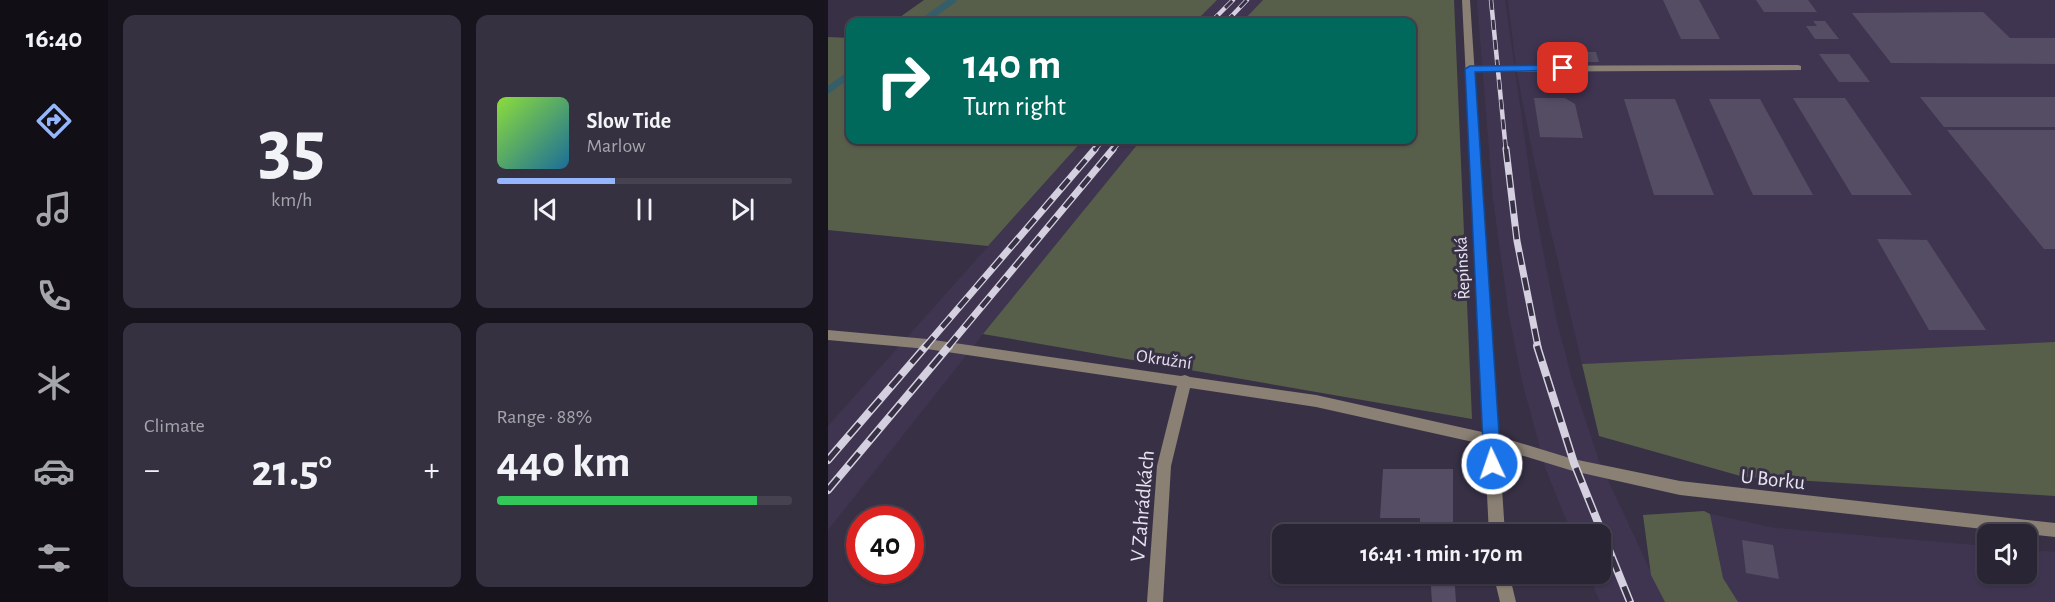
<!DOCTYPE html>
<meta charset="utf-8">
<style>
body{margin:0;font-family:"Alegreya Sans",sans-serif;background:#363140;color:#f1f3f6;height:100vh;display:flex;flex-direction:column;font-size:22px;white-space:nowrap}
*{box-sizing:border-box;margin:0}
p{font-size:20px;color:#a5a5ac}
.icon{flex:none;width:33px;height:33px;fill:none;stroke:currentColor;stroke-width:2;stroke-linecap:round;stroke-linejoin:round}
.map{position:relative;flex:1;overflow:hidden}
.side{display:flex;flex-direction:column;gap:15px;padding:15px;background:#17141d;width:720px}
.side>*{flex:none}
.hud{position:absolute;left:18px;top:18px;width:570px;height:126px;border-radius:12px;box-shadow:0 2px 4px #0004,0 0 0 2px #46424f;background:#00695c;color:#fff;overflow:hidden}
.tools{position:absolute;left:1149px;top:524px;display:grid;gap:12px}
.tools a{display:grid;place-items:center;width:60px;height:60px;border-radius:12px;background:#2a2534;box-shadow:0 2px 4px #0004,0 0 0 2px #46424f;font-size:30px}
.speed{position:absolute;left:18px;top:506px;display:flex;gap:12px;font-size:30px;font-weight:700;text-align:center}
.speed>*{display:grid;place-content:center;width:78px;height:78px;border-radius:50%;background:#2a2534;box-shadow:0 2px 4px #0004,0 0 0 2px #46424f;line-height:1}
.speed .limit{border:9px solid #d22;background:#fff;color:#111}
.pin{position:absolute;display:grid;place-items:center;width:51px;height:51px;color:#fff;margin:-26px;border-radius:12px;box-shadow:0 3px 9px #0006}
.me{position:absolute;width:66px;margin:-33px;rotate:357deg;stroke-linejoin:round;filter:drop-shadow(0 0 4px #0008)}
.turn{display:flex;align-items:center;gap:21px;height:126px;padding:0 18px;font-size:27px}
.turn .icon{width:78px;height:78px;stroke-width:2.5}
.turn b{display:block;font-size:42px;line-height:51px}
.big{font-size:45px;font-weight:700;line-height:1.1}
.side .card{flex:1;display:flex;flex-direction:column;justify-content:center;gap:9px;min-width:0;padding:0 21px;border-radius:12px;background:#363140}
.side .dial{align-items:center;gap:0}
.dial b{font-size:78px;line-height:1}
.song{display:flex;align-items:center;gap:18px}
.cover{width:72px;height:72px;border-radius:9px;background:linear-gradient(135deg,hsl(90 70% 55%),hsl(200 70% 35%))}
.played{height:6px;border-radius:3px;background:linear-gradient(90deg,#95b6fd 40%,#46424f 40%)}
.keys{display:flex;justify-content:space-around;direction:ltr}
.heat{display:flex;justify-content:space-between;align-items:center;font-size:33px;direction:ltr}
.charge{height:9px;border-radius:4px;background:linear-gradient(90deg,#34c759 88%,#46424f 0)}
.side .tiles{flex:1;display:grid;gap:15px;grid-template-columns:repeat(2,1fr)}
.trip{position:absolute;left:444px;top:524px;width:339px;height:60px;border-radius:12px;background:#2a2534;box-shadow:0 2px 4px #0004,0 0 0 2px #46424f;font-weight:700;line-height:60px;text-align:center}
main{display:flex;flex:1;min-height:0}
.dock{display:flex;flex-direction:column;width:108px;justify-content:space-around;align-items:center;background:#110f15;color:#a5a5ac}
.dock .icon{width:42px;height:42px}
.dock .current{color:#95b6fd}
.dock b{font-size:27px;color:#f1f3f6}
.map>svg:first-child{display:block}
.built{fill:#3f3551}
.green{fill:#575f4b}
.lines{fill:none;stroke-linecap:round;stroke-linejoin:round}
.stream{stroke:#355e68;stroke-width:7}
.building{fill:#554d64}
.service{fill:#8a8074;fill-rule:evenodd}
.minor{fill:#8a8074;fill-rule:evenodd}
.tertiary{fill:#8a8074;fill-rule:evenodd}
.rail-far2-casing{stroke:#d4d0df;stroke-width:4.5}
.rail-far1-casing{stroke:#d4d0df;stroke-width:7}
.rail-casing{stroke:#d4d0df;stroke-width:8}
.rail-far2{stroke:#383146;stroke-width:3;stroke-dasharray:10;stroke-linecap:butt}
.rail-far1{stroke:#383146;stroke-width:4.5;stroke-dasharray:13;stroke-linecap:butt}
.rail{stroke:#383146;stroke-width:5;stroke-dasharray:16;stroke-linecap:butt}
.route{fill:#1a73e8;stroke:#114b97;stroke-width:1.5}
.labels{text-anchor:middle;stroke-width:6;stroke-linejoin:round;paint-order:stroke}
.street-label{font-size:18px;fill:#e7e3f1;stroke:#383146}
.near-street-label{font-size:21px;fill:#e7e3f1;stroke:#383146}
</style>
<main>
<nav class="dock">
<b>16:40</b>
<svg class="icon current" aria-label="directions" viewBox="0 0 24 24"><path d="M12 3l9 9-9 9-9-9zM9 14v-3h6M13 9l2 2-2 2"/></svg>
<svg class="icon" aria-label="music" viewBox="0 0 24 24"><path d="M9 18V5l10-2v13"/><circle cx="6" cy="18" r="3"/><circle cx="16" cy="16" r="3"/></svg>
<svg class="icon" aria-label="phone" viewBox="0 0 24 24"><path d="M5 4h4l2 5-3 2q2 4 5 5l2-3 5 2v4C11 20 4 13 5 4z"/></svg>
<svg class="icon" aria-label="climate" viewBox="0 0 24 24"><path d="M12 3v18M4 7l16 10M4 17L20 7"/></svg>
<svg class="icon" aria-label="car" viewBox="0 0 24 24"><path d="M5 17H2v-5l4-1 3-4h7l3 4 3 1v5h-3M9 17h6M6 11h13"/><circle cx="7" cy="17" r="2"/><circle cx="17" cy="17" r="2"/></svg>
<svg class="icon" aria-label="filters" viewBox="0 0 24 24"><path d="M4 7h16M4 17h16"/><circle cx="9" cy="7" r="2"/><circle cx="15" cy="17" r="2"/></svg>
</nav>
<section class="side">
<div class="tiles">
<div class="card dial"><b>35</b><p>km/h</p></div>
<div class="card">
<div class="song"><i class="cover"></i><div><b>Slow Tide</b><p>Marlow</p></div></div>
<div class="played"></div>
<div class="keys"><svg class="icon" aria-label="previous" viewBox="0 0 24 24"><path d="M18 5L8 12l10 7zM5 5v14"/></svg><svg class="icon" aria-label="pause" viewBox="0 0 24 24"><path d="M8 5v14M16 5v14"/></svg><svg class="icon" aria-label="next" viewBox="0 0 24 24"><path d="M6 5l10 7-10 7zM19 5v14"/></svg></div>
</div>
<div class="card"><p>Climate</p>
<div class="heat"><a>−</a><b class="big">21.5°</b><a>+</a></div>
</div>
<div class="card"><p>Range · 88%</p><b class="big">440 km</b><div class="charge"></div></div>
</div>
</section>
<div class="map">
<svg width="1227" height="602" viewBox="0 0 1227 602">
<rect width="100%" height="100%" fill="#383146"/>
<path class="built" d="M389,0H435L414,22H367Z
M649,0H677L705,198L727,314L743,376L771,461L837,602H772L760,573H772V534H744L718,470L694,381L681,315L665,199Z
M680,0H1227V342L754,364L705,155L688,68Z
M255,140H313L155,334L0,530V426Z
M882,514L947,528L1159,546L1160,573H1198L1199,550L1227,552V602H910L895,578Z"/>
<path class="green" d="M96,0H389L367,22H65Z
M435,0H626L644,419L155,334L313,140H584V22H414Z
M0,37L22,38V140H255L160,246L0,230Z
M1227,342V496L916,477L771,436L754,364Z
M876,511L882,514L895,578L910,602H837L823,575L815,515Z"/>
<g class="lines">
<path class="stream" d="M94,22L125,0
M0,90L22,74"/>
</g>
<path class="building" d="M835,0H871L892,39H853Z
M928,0H980L989,12H936Z
M1155,12L1182,38H1227V64L1063,63L1024,13Z
M985,21H997L1011,39H987L978,26H989Z
M743,52H768L771,62H745Z
M991,54H1021L1042,82H1011Z
M1092,97H1227V127H1116Z
M706,98H737L747,104L755,138L712,137Z
M965,98H1017L1084,195H1024Z
M796,99H847L886,195H826Z
M881,99H932L985,195H925Z
M1119,130H1227V249H1216Z
M1049,239L1099,240L1158,330H1101Z
M555,469H625V529H592V518H552Z
M914,540L945,545L951,579L918,573Z
M602,573H626L628,602H604Z"/>
<g class="lines">
<path class="service" d="M970,65L973,66V70L642,72L638,69L642,66Z"/>
<path class="minor" d="M0,330L99,339L353,376L357,375L362,377L488,395L663,434L745,459L852,481L1227,523V537L852,495L745,471L663,446L488,407L362,388L343,466L335,602H319L329,466L349,386L99,349L0,340Z"/>
<path class="tertiary" d="M634,0H642L677,534H661Z
M665,573H681L688,602H672Z"/>
<g class="rail-far2-casing">
<path id="rail-far2" d="M663,0L678,151
M383,22L405,0
M398,22L419,0
M266,151L275,140
M284,151L293,140"/>
</g>
<g class="rail-far1-casing">
<path id="rail-far1" d="M678,149L689,241L710,347
M97,347L267,149
M120,347L285,149"/>
</g>
<g class="rail-casing">
<path id="rail" d="M709,346L746,463L802,602
M0,460L98,346
M0,490L121,346"/>
</g>
<use href="#rail-far2" class="rail-far2"/>
<use href="#rail-far1" class="rail-far1"/>
<use href="#rail" class="rail"/>
</g>
<path class="route" d="M735,65L739,66V70L647,72L673,464L670,469L664,471L659,469L656,464L637,69L642,66Z"/>
<g class="labels">
<g class="street-label">
<text transform="translate(634 268) rotate(-93)" y="6">Řepínská</text>
<text transform="translate(336 359) rotate(8)" y="6">Okružní</text>
</g>
<g class="near-street-label">
<text transform="translate(945 479) rotate(6)" y="7">U Borku</text>
<text transform="translate(314 506) rotate(-85)" y="7">V Zahrádkách</text>
</g>
</g>
</svg>
<div class="tools">
<a><svg class="icon" aria-label="sound" viewBox="0 0 24 24"><path d="M4 9h4l5-4v14l-5-4H4zM17 9q2 3 0 6"/></svg></a>
</div>
<div class="speed"><div class="limit">40</div></div>
<div class="pin" style="left:735px;top:68px;background:#d93025"><svg class="icon" aria-label="arrive" viewBox="0 0 24 24"><path d="M6 21V4h12l-3 4 3 4H6"/></svg></div>
<svg class="me" style="left:664px;top:464px" viewBox="-20 -20 40 40"><circle r="17" fill="#1a73e8" stroke="#fff" stroke-width="3"/><path d="M0-11L8 9 0 5-8 9z" fill="#fff"/></svg>
<div class="trip">16:41 · 1 min · 170 m</div>
<div class="hud">
<div class="turn"><svg class="icon" aria-label="right" viewBox="0 0 24 24"><path d="M7 20v-9h11M14 6l5 5-5 5"/></svg><div><b>140 m</b>Turn right</div></div>
</div>
</div>
</main>
